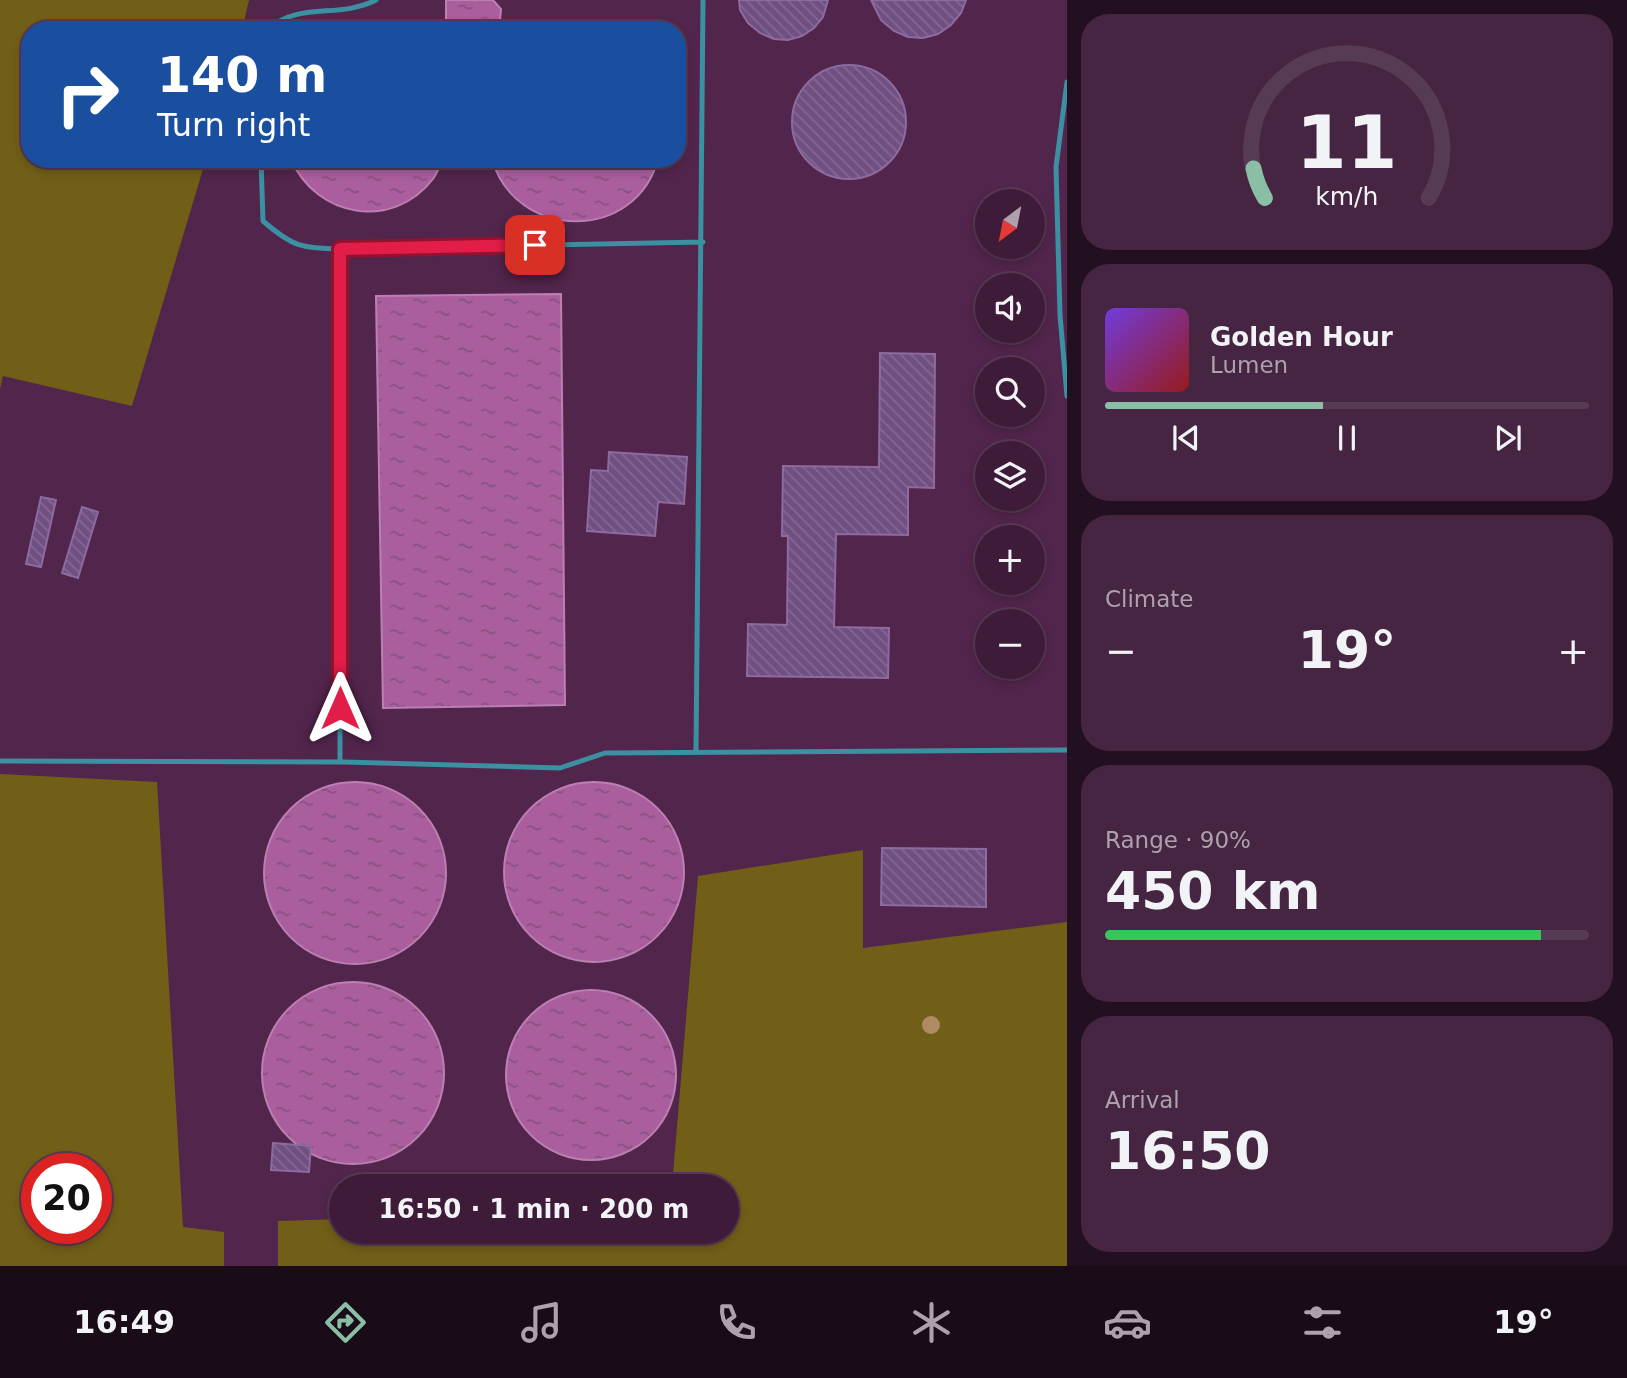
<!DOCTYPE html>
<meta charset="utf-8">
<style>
body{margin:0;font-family:"DejaVu Sans",sans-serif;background:#452541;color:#f1f3f6;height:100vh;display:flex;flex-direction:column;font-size:26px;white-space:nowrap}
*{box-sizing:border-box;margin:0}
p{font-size:23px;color:#ada1ae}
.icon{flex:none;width:38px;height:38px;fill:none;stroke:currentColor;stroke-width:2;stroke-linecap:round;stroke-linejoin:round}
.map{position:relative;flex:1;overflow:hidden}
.side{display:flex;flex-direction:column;gap:14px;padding:14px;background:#220f1f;width:560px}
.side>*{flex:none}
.banner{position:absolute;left:21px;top:21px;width:665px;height:147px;border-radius:28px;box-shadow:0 4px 10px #0003,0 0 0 2px #573a53;background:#1a4fa0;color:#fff;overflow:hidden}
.needle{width:46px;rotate:212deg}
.buttons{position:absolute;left:975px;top:189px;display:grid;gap:14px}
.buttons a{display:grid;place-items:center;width:70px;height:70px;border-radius:50%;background:#3e1c39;box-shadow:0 4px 10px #0003,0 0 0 2px #573a53;font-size:35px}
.speed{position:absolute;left:21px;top:1153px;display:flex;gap:14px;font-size:35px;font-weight:700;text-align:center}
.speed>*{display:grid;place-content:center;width:91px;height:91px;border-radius:50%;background:#3e1c39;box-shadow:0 4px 10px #0003,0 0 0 2px #573a53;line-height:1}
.speed .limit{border:10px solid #d22;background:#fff;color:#111}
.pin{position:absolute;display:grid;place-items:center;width:60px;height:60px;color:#fff;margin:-30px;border-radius:14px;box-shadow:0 4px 10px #0006}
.me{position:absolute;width:77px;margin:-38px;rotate:0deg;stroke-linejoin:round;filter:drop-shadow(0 0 5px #0008)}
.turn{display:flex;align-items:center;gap:24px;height:147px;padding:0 21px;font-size:32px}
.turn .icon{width:91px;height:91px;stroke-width:2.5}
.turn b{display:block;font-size:49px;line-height:60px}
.big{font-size:52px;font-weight:600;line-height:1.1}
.side .card{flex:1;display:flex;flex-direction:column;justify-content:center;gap:10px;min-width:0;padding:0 24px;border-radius:28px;background:#452541}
.side .dial{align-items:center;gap:0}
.dial svg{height:182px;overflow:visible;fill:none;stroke:#573a53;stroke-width:7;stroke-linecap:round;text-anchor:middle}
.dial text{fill:#f1f3f6;stroke:none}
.song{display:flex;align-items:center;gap:21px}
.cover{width:84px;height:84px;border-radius:10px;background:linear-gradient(135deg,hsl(260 70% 55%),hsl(0 70% 35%))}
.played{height:7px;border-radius:4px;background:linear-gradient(90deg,#8abfa5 45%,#573a53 45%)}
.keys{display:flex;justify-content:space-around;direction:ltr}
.heat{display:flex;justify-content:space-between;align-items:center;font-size:38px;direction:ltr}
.charge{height:10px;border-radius:5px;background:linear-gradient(90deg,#34c759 90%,#573a53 0)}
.trip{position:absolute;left:329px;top:1174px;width:410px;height:70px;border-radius:35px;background:#3e1c39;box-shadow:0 4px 10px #0003,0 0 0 2px #573a53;font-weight:600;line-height:70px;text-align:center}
.tab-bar{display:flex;height:112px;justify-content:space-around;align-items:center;background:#190b17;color:#ada1ae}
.tab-bar .icon{width:49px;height:49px}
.tab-bar .current{color:#8abfa5}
.tab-bar b{font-size:32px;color:#f1f3f6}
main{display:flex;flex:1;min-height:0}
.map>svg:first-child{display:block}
.green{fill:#715e17;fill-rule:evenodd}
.water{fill:url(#water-ripples);stroke:#bc7fb2;stroke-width:2}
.building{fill:url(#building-back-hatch);stroke:#8d6b9f;stroke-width:2}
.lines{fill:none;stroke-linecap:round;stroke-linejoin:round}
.service{stroke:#3b90a1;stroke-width:5}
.tree{fill:#af8a63}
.route-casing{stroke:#92132f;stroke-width:18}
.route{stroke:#e11d48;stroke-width:12}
</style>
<main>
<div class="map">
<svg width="1067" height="1266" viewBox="0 0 1067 1266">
<defs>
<pattern id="water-ripples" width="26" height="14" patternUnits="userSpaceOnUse" patternTransform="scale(1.75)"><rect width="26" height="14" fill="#aa5e9e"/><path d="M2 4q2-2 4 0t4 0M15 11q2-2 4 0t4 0" fill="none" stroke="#87527e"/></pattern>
<pattern id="building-back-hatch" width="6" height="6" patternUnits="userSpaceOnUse" patternTransform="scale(1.75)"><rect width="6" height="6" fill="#704f82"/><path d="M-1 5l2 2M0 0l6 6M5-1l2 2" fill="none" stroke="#846793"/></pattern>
</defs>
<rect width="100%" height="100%" fill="#52254c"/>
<path class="green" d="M0,0H249L242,30H30V159H206L132,406L3,376L0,389Z
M0,774L157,782L183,1227L224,1232V1266H0ZM37,1169H96V1228H37Z
M863,850V948L1067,922V1266H278V1221L341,1219V1232H726V1186H672L698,876Z"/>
<path class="water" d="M446,0H493L501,9L500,21L446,20Z
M291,159H443C440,166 437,173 433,179C393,231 316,218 291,159Z
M492,159H658C636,243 515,241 492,159Z
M561,294L565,705L383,708L376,296Z
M504 872a90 90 0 1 1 180 0a90 90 0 1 1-180 0Z
M264 873a91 91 0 1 1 182 0a91 91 0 1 1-182 0Z
M262 1073a91 91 0 1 1 182 0a91 91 0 1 1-182 0Z
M506 1075a85 85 0 1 1 170 0a85 85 0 1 1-170 0Z"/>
<path class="building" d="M739,0H828L823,17L814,28L802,36L788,40L774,39L760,33L748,23L740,10Z
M871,0H966L961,13L951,25L938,34L923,38L908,37L894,31L881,20Z
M792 122a57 57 0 1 1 114 0a57 57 0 1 1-114 0Z
M880,353L935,354L934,488L908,487V535L836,534L834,627L889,628L888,678L747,676L748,624L787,625L788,536H782L783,466L879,467Z
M609,452L687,457L684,504L658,502L655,536L587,531L591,470L608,471Z
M41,497L56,500L41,567L26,564Z
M82,507L98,512L78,578L62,573Z
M882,848L986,849V907L881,905Z
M273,1143L311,1146L309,1172L271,1170Z"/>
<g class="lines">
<path class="service" d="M266,30C303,0 336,20 376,0
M1067,82L1056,167L1060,315L1067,396
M261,159L263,221C293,247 301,248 340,249V762
M340,249L703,242
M696,752L703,0
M0,761L344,762L560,768L605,753L1067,750"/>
</g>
<circle class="tree" cx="931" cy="1025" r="9"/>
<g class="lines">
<g class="route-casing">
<path id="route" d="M340,708V249L535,245"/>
</g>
<use href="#route" class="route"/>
</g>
</svg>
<div class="buttons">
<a><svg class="needle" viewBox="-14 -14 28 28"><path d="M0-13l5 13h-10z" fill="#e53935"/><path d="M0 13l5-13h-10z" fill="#ada1ae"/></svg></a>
<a><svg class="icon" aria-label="sound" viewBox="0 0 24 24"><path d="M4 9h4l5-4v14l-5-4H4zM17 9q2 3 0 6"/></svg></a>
<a><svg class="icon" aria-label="search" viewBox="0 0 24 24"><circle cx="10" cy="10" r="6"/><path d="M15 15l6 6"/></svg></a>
<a><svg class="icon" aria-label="layers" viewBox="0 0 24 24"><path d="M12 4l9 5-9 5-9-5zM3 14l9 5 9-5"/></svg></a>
<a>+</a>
<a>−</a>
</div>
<div class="speed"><div class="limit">20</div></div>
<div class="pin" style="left:535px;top:245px;background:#d93025"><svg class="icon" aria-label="arrive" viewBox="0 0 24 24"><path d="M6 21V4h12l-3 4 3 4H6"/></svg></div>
<svg class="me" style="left:340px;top:708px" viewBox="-20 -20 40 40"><path d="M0-17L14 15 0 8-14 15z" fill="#e11d48" stroke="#fff" stroke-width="4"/></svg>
<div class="trip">16:50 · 1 min · 200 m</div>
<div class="banner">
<div class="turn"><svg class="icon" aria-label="right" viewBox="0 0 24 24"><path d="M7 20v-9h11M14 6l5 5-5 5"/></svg><div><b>140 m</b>Turn right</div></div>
</div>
</div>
<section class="side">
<div class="card dial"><svg viewBox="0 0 100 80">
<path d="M14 69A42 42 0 1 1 86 69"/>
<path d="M14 69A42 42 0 0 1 9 56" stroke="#8abfa5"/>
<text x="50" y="56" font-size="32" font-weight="700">11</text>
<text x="50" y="72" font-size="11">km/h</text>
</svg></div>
<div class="card">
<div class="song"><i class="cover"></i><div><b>Golden Hour</b><p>Lumen</p></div></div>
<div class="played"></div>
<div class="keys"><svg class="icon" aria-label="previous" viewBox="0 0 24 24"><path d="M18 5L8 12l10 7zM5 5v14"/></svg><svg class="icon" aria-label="pause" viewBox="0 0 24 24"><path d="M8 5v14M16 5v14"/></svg><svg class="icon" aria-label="next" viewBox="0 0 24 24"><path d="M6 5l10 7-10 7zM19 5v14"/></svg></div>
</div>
<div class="card"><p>Climate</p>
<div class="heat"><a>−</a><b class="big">19°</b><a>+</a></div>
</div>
<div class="card"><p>Range · 90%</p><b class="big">450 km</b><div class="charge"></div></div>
<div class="card"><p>Arrival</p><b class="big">16:50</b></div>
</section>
</main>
<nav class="tab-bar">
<b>16:49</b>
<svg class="icon current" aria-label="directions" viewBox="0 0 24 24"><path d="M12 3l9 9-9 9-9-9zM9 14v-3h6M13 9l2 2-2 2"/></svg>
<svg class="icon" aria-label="music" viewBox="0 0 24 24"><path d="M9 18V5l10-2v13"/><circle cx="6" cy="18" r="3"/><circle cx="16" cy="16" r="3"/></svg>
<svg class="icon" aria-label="phone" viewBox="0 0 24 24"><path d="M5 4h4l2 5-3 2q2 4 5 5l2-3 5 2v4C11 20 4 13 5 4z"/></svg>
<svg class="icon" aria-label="climate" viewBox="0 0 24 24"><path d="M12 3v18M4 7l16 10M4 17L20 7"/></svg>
<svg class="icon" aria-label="car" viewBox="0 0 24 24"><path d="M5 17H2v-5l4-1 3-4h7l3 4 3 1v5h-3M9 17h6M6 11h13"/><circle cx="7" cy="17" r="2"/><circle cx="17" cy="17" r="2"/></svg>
<svg class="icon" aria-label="filters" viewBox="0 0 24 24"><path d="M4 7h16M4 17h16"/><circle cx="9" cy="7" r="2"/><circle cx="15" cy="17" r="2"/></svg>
<b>19°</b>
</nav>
